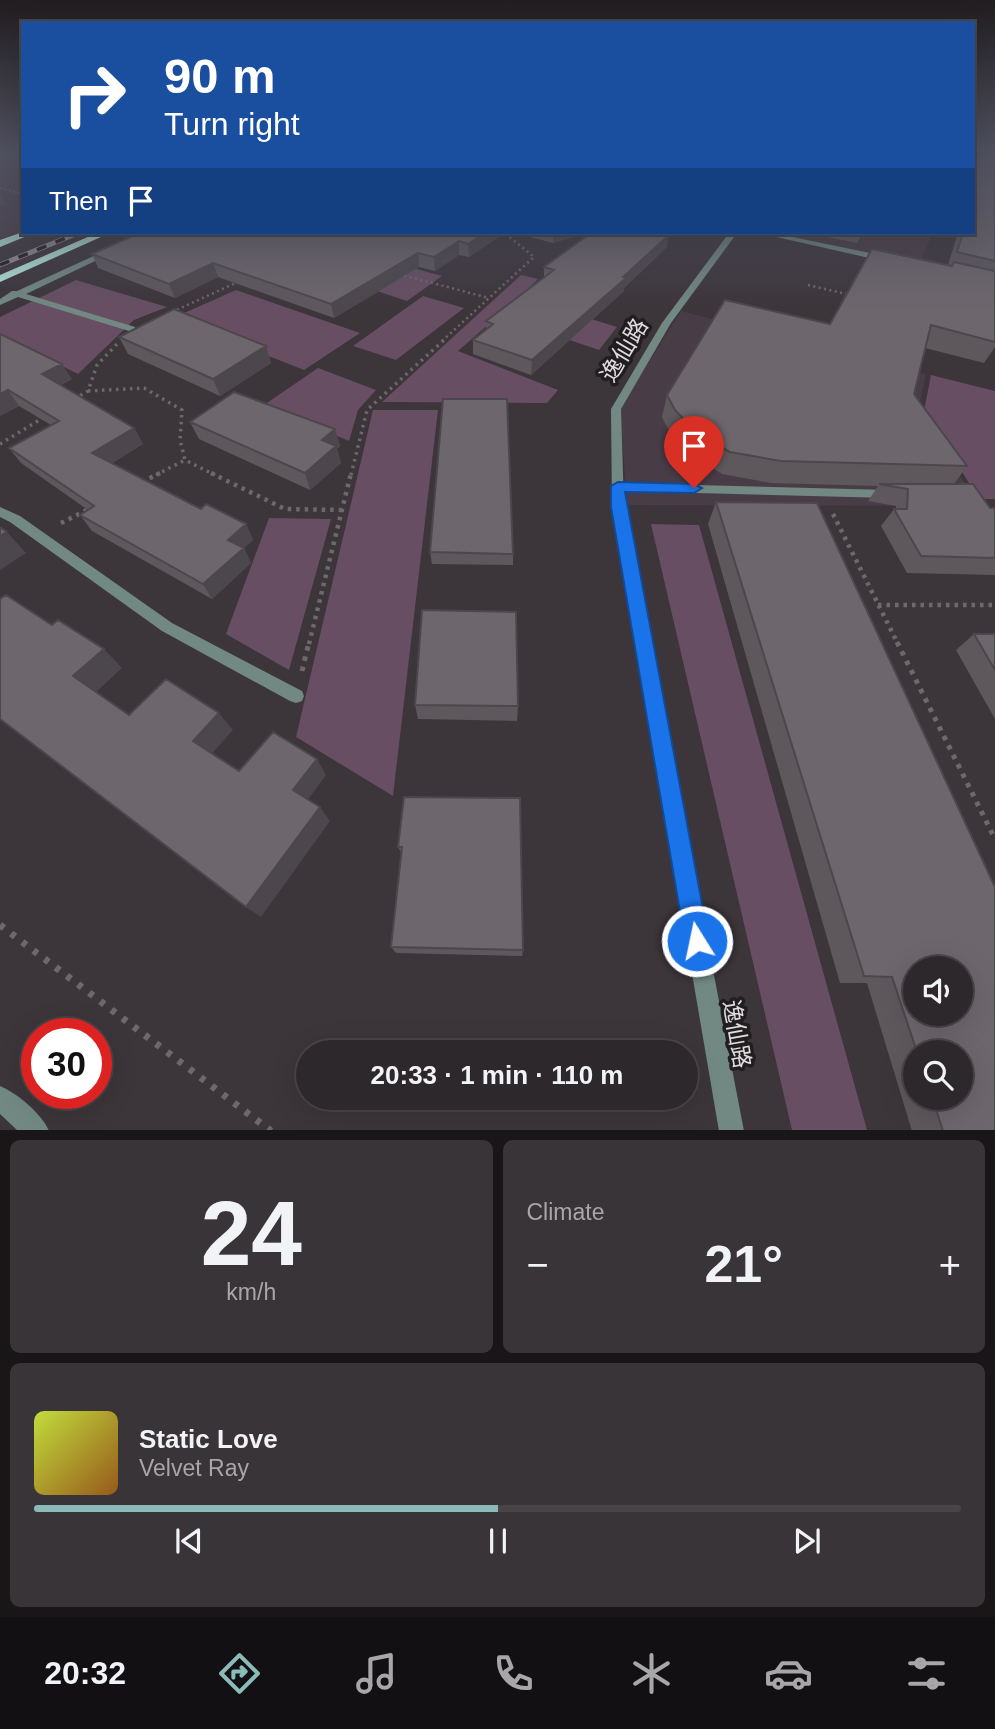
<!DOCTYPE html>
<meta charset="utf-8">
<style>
body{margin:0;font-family:Arial,"Noto Sans SC",sans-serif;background:#393438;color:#f1f3f6;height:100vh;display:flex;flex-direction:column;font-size:26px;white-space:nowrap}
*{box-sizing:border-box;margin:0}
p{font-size:23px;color:#a7a6a9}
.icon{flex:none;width:38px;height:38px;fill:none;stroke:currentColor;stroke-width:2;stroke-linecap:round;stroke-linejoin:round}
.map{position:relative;height:1130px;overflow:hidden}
.details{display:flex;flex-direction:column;gap:10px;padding:10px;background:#191618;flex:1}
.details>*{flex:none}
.hud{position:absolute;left:21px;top:21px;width:954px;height:214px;border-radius:0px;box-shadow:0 7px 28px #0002,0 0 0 2px #484448;background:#1a4fa0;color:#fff;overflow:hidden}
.tools{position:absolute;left:903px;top:956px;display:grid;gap:14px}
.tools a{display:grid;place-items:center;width:70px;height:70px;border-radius:50%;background:#2d282c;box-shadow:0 7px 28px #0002,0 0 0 2px #484448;font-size:35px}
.speed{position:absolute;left:21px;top:1018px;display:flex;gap:14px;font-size:35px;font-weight:700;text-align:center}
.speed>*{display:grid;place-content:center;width:91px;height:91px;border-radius:50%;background:#2d282c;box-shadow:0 7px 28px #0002,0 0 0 2px #484448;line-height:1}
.speed .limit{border:10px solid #d22;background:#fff;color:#111}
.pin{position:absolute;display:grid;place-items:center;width:60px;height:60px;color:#fff;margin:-72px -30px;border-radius:50% 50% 50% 0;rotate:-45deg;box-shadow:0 0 7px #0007}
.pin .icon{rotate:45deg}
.me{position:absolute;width:77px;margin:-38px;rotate:350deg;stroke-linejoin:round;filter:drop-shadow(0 0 5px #0008)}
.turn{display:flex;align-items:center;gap:24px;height:147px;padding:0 28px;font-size:32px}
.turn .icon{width:91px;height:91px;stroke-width:2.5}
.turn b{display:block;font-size:49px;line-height:60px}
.then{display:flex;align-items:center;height:66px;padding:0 28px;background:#0003;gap:14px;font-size:26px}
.big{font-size:52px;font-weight:800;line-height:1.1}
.details .card{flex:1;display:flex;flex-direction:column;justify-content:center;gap:10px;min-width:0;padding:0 24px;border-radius:10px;background:#393438}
.details .dial{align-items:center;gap:0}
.dial b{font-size:91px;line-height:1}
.song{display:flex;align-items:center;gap:21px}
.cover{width:84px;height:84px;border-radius:10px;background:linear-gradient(135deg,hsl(70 70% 55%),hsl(30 70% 35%))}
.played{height:7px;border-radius:4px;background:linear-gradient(90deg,#8bbbb9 50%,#484448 50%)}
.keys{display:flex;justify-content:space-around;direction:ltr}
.heat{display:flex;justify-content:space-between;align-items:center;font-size:38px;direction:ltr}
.details .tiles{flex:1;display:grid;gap:10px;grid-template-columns:1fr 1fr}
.card:last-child{grid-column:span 2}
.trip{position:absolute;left:296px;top:1040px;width:402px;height:70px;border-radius:35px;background:#2d282c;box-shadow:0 7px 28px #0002,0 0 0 2px #484448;font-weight:800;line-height:70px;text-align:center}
.dock{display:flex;height:112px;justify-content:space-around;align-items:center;background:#121012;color:#a7a6a9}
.dock .icon{width:49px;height:49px}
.dock .on{color:#8bbbb9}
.dock b{font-size:32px;color:#f1f3f6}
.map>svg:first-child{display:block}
.built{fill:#483c46}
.green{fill:#674e63}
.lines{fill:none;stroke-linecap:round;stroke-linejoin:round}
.path-far5{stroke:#6e686d;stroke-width:2;stroke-dasharray:2 2.5;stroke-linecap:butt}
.path-far4{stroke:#6e686d;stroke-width:2.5;stroke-dasharray:2 3.5;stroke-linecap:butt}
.path-far3{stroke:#6e686d;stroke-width:3.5;stroke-dasharray:2.5 4.5;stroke-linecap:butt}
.path-far2{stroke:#6e686d;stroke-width:4.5;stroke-dasharray:3.5 5;stroke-linecap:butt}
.path-far1{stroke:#6e686d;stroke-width:5;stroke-dasharray:4.5 6;stroke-linecap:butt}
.path{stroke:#6e686d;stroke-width:7;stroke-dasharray:5 9;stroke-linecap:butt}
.service{fill:#728983;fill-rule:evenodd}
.minor{fill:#728983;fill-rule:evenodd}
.tertiary{fill:#728983;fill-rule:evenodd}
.trunk{fill:#b4eadc;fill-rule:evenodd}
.rail-far1-casing{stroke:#928d91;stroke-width:3.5}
.rail-casing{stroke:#928d91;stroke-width:5}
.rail-far1{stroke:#211e20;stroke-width:2.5;stroke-dasharray:8;stroke-linecap:butt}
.rail{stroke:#211e20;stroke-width:3.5;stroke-dasharray:10;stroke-linecap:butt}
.wall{fill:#5e585d;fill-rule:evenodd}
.shaded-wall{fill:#4c474c}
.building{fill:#6d666c;stroke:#4c474c;stroke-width:2;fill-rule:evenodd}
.route{fill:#1a73e8;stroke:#114b97;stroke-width:2}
.labels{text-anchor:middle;stroke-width:7;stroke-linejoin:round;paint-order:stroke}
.street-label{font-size:23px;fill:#e0dcdf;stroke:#211e20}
</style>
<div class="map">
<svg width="995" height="1131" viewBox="0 0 995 1131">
<rect width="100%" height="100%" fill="#3c353a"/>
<path class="built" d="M0,153H23V233L0,244Z
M770,233H925L932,234L917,270L865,253Z
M681,311L926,374L918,412L980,506L627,505L620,408Z"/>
<path class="green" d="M318,242L442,276L407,301L286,261Z
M521,275L538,279L520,297L617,327L599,350L498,316L458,351L558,390L547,403L382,402Z
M76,280L167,307L134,320L78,374L0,335V317Z
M236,290L360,333L304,370L173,318Z
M423,296L464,308L396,360L353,346Z
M318,368L376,390L358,410L349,441L264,405Z
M931,375L995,391V499H979L924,411Z
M373,410H438L393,796L296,737Z
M269,518L331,519L289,670L226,634Z
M651,524L699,525L867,1130H792Z"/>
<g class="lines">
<path class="path-far5" d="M0,188L23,194
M505,233L509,236"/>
<path class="path-far4" d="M399,274L489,298
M808,285L851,295
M172,312L240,281
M442,341L534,257L507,235"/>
<path class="path-far3" d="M88,391L144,388L182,410L180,440L185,460L215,475
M74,399L88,391L97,365L117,344
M0,444L46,416
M156,475L185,460
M351,475L367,410L444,340"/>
<path class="path-far2" d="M211,473L285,509L342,510
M142,482L160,473
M833,514L898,644
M61,523L91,508
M878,605H995
M309,644L351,473"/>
<path class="path-far1" d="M897,642L995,839
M302,671L309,642"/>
<path class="path" d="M0,925L271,1131"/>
<path class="service" d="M109,249L116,251L26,294L135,327V331H129L18,297L0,305V299L12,291H17Z
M618,483L889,490L895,494L889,498L618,491L612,487Z
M0,507L20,516L172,623L302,691L304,696L302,701L296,703L290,701L162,631L10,522L0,517Z"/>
<path class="minor" d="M729,233H737L671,323L621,409L624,507L744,1131H719L612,507L611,409L662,323Z
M759,233H773L870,253L889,263L885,265L865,257Z"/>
<path class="tertiary" d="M0,1086C17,1093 42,1114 49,1131H18L0,1114Z"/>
<path class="trunk" d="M23,232L34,233L0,247V240Z
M97,233H110L0,282V275Z"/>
<g class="rail-far1-casing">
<path id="rail-far1" d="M69,236L77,233"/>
</g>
<g class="rail-casing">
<path id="rail" d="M0,265L73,235"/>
</g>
<use href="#rail-far1" class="rail-far1"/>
<use href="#rail" class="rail"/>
</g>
<path class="wall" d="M995,153V347L984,363L925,348L914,394L967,466L954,484L990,508H995V575L907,573L881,526L894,509H896V506L868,501L878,486L771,483L722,474L687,452L669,431L662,417L667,395L830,324L948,265L958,233H973Z
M504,233L469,257L459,255L435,271L419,267L334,318L218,277L175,298L98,268L92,254Z
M515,233H586L553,243Z
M807,233H863L857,243Z
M667,247L624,288V291L531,375L473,354V340L486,330V321L544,278V267Z
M0,334L72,379L61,385L134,428L143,444L112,463L201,509L246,524L253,540L244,548L251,563L212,599L92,531L80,515L88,510L21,463L9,448L51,425L19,406L0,416Z
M119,337L266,346L271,363L220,396L128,354Z
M190,422L335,429L340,446L337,449L341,463L310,490L199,439Z
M716,502L817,503L995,887V1131H912L867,983H840L708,524ZM915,968H961V1013H915ZM915,1052H961V1097H915Z
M430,552L513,554V565L432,564Z
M974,634H995V719L956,650Z
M415,705L518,706L517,721L418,719Z
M404,797L523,950L522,956L396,953L391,947L402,854L398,847Z"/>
<path class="shaded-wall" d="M0,194L6,204L0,206Z
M485,233H504L469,257L468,244Z
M553,233H586L553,243Z
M669,235L667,247L624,288V291L531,375L532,360Z
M459,241V255L435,271L434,257Z
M418,253L419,267L334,318L331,304Z
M213,263L218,277L175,298L169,284Z
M266,346L271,363L220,396L213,379Z
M62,364L72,379L52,389L42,374Z
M8,390L19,406L0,416V394Z
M134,428L143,444L103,469L92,453Z
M335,429L340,446L337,449L341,463L310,490L305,473L322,440Z
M246,524L253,540L244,548L251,563L212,599L203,584L228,540Z
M7,532L26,553L0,570V536Z
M104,649L122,668L93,695L73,676Z
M219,713L233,730L208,758L193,741Z
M317,759L326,775L304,805L293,790Z
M320,807L330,821L261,917L246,907Z"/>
<path class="building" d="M973,153H995V261L957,252L963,233H973Z
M139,233H485L468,244L459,241L434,257L418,253L331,304L213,263L169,284L92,254Z
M591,233H661L669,235L623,277L626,278L532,360L473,340L493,324L486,321L554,270L544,267Z
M872,249L952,266L954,262L995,271V342L931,325L914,394L967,466L781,461L730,452L694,430L675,410L667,395L725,300L830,324Z
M174,309L266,346L213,379L119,337Z
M0,334L62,364L42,374L134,428L92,453L201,509L206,504L246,524L228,540L244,548L203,584L80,515L94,506L9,448L59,421L8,390L0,394Z
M234,392L335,429L322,440L336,446L305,473L190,422Z
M443,399H507L513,554L430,552Z
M879,484H973L990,508H995V558L921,556L894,509H907L908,489Z
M716,502L817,503L995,887V1131H943L932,1097H961V1052H917L892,977L864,976ZM915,968H961V1013H915Z
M0,527L7,532L0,536Z
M6,595L52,625L58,620L104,649L73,676L129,715L166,679L219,713L193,741L239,771L273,732L317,759L293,790L320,807L246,907L0,719V599Z
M422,610L516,612L518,706L415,705Z
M974,634H995V670Z
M404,797L520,798L523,950L391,947L402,847H398Z"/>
<linearGradient id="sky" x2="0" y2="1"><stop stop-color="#211d20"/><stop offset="0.49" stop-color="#505160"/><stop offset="1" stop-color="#505160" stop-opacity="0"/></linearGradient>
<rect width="995" height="311" fill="url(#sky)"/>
<path class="route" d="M618,482L694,484L702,488L694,493L625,492L709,941L706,949L697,953L688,949L685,941L611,507V486Z"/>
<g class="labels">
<g class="street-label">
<text transform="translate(624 350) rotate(-59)" y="8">逸仙路</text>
<text transform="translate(737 1034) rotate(80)" y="8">逸仙路</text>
</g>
</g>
</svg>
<div class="tools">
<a><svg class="icon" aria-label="sound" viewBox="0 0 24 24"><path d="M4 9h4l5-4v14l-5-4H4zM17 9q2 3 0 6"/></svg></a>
<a><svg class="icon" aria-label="search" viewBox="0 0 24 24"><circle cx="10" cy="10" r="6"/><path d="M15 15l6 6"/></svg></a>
</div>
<div class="speed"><div class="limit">30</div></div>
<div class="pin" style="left:694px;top:488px;background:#d93025"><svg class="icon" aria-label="arrive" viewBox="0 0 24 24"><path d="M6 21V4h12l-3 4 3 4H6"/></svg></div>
<svg class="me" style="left:697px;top:941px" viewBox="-20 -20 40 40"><circle r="17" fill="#1a73e8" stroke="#fff" stroke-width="3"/><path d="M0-11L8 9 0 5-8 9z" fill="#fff"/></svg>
<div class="trip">20:33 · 1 min · 110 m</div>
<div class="hud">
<div class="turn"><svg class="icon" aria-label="right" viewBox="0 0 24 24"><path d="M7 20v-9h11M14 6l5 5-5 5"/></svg><div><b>90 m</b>Turn right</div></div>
<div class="then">Then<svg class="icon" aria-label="arrive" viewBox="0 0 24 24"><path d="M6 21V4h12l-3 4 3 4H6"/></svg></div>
</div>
</div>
<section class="details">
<div class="tiles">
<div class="card dial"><b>24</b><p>km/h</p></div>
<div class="card"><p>Climate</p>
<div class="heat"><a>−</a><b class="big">21°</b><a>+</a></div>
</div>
<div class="card">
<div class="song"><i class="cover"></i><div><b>Static Love</b><p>Velvet Ray</p></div></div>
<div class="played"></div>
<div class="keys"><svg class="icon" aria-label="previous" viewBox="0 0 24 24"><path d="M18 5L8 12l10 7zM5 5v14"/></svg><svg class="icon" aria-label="pause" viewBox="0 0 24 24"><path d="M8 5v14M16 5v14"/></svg><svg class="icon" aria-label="next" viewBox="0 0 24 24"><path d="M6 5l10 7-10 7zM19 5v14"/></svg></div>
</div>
</div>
</section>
<nav class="dock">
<b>20:32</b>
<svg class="icon on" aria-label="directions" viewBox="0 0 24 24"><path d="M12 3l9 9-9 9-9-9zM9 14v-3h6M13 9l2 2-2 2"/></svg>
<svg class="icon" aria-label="music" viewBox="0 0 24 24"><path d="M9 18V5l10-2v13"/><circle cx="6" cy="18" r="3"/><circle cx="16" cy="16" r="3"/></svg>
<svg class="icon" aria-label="phone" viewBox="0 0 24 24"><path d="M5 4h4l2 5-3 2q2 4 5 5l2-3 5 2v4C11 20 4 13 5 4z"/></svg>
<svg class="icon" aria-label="climate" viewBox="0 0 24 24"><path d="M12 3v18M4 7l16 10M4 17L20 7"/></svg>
<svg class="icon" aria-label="car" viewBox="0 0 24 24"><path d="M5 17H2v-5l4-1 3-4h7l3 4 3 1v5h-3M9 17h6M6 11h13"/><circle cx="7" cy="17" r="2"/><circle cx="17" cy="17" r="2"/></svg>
<svg class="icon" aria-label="filters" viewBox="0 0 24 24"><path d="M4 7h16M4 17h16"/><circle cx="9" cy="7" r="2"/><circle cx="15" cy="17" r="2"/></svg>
</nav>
